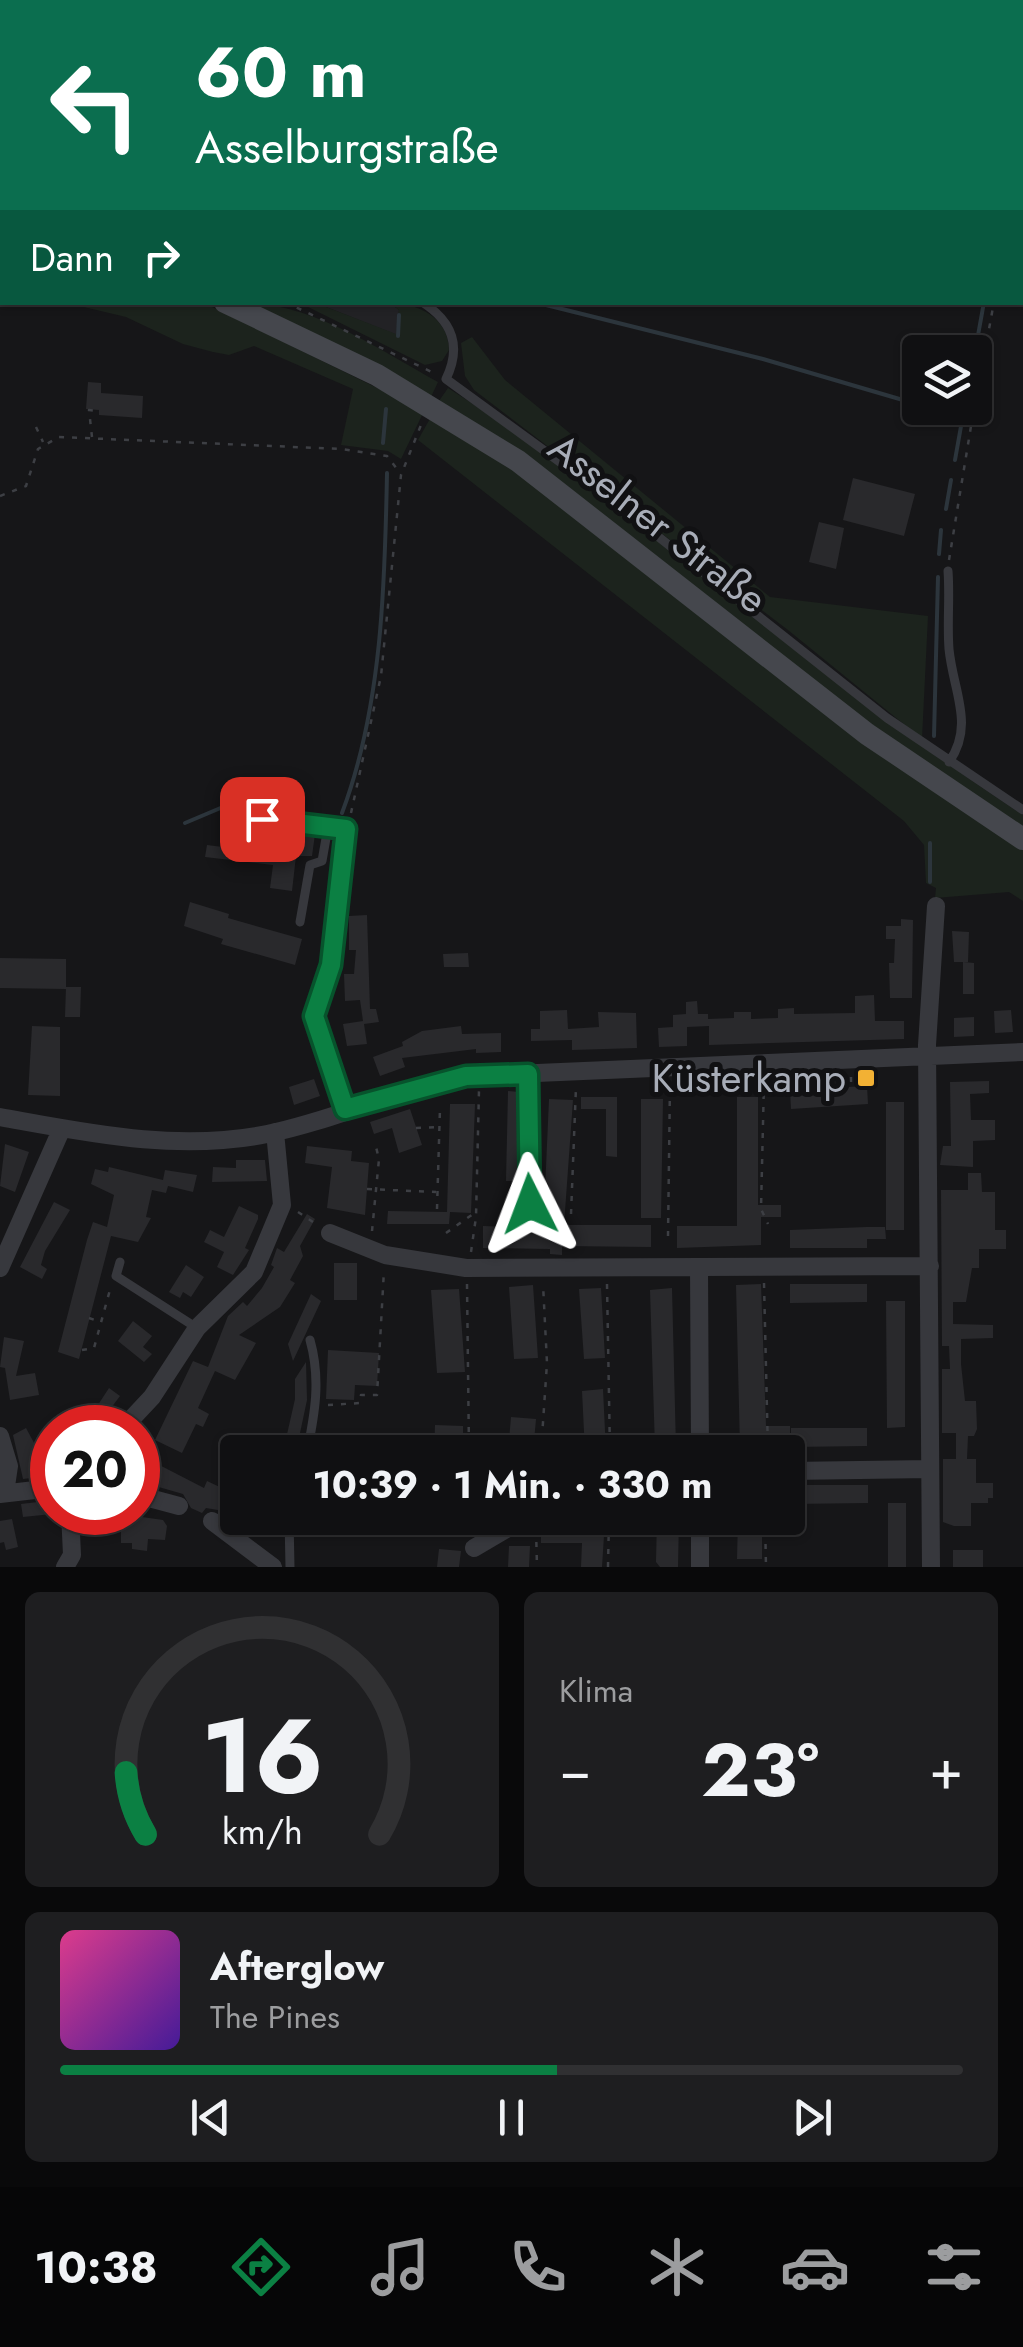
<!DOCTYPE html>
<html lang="de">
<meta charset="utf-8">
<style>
body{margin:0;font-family:Jost,sans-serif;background:#1e1e20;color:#f1f3f6;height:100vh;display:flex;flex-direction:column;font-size:38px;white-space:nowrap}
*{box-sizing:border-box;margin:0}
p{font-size:32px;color:#9c9d9f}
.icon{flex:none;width:55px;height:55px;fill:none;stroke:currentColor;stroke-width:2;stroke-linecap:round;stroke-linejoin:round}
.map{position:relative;height:1567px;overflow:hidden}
.sheet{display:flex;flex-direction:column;gap:25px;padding:25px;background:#09090a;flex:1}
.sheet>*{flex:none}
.top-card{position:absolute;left:0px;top:0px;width:1025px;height:305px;box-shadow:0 2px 8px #0004,0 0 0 2px #303032;background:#0b6e4f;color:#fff;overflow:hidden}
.fabs{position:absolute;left:902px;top:335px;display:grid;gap:20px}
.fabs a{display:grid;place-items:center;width:90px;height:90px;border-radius:10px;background:#101012;box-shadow:0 2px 8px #0004,0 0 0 2px #303032;font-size:50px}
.speed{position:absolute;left:30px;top:1405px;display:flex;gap:20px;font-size:50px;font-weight:700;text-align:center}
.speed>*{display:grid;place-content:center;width:130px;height:130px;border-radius:50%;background:#101012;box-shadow:0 2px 8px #0004,0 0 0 2px #303032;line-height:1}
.speed .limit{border:15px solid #d22;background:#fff;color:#111}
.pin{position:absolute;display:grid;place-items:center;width:85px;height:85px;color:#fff;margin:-42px;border-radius:20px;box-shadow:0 5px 15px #0006}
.me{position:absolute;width:110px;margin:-55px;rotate:357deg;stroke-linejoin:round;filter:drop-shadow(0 0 8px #0008)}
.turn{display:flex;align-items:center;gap:35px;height:210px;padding:0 30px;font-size:45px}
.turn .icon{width:130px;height:130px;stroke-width:2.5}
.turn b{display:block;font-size:70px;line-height:85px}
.then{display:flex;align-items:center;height:95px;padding:0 30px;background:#0003;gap:20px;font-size:38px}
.big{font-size:75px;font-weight:700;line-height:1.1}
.sheet .tile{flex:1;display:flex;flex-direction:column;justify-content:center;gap:15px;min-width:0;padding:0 35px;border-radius:15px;background:#1e1e20}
.sheet .dial{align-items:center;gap:0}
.dial svg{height:260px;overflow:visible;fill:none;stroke:#303032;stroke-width:7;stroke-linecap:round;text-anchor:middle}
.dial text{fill:#f1f3f6;stroke:none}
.song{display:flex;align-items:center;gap:30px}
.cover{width:120px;height:120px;border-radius:15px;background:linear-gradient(135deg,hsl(330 70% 55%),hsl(260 70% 35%))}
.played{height:10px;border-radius:5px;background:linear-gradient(90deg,#0b8043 55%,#303032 55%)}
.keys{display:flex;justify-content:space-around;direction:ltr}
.heat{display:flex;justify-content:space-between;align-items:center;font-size:55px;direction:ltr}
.sheet .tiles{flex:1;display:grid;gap:25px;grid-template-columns:1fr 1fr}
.tile:last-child{grid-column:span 2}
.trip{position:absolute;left:220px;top:1435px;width:585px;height:100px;border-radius:10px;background:#101012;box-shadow:0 2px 8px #0004,0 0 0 2px #303032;font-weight:700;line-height:100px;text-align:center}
.tabs{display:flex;height:160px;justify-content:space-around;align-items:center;background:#060607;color:#9c9d9f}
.tabs .icon{width:70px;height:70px}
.tabs .active{color:#0b8043}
.tabs b{font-size:45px;color:#f1f3f6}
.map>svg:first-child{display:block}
.built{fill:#222225}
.green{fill:#1c231d}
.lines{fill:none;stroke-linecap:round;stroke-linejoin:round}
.stream{stroke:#2c353c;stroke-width:4}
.building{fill:#29292c}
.path{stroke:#3d3f44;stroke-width:2.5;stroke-dasharray:5 8;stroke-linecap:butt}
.lane{stroke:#37383d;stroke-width:9}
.street{stroke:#37383d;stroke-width:18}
.secondary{stroke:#45474d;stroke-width:22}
.route-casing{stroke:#07532c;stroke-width:25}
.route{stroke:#0b8043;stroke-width:18}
.poi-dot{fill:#f2b134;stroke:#111113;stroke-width:4}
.labels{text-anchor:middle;stroke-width:10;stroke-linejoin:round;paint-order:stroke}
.street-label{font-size:40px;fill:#a8adb8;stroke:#111113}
.poi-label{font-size:40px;fill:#a8adb8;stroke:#111113;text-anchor:end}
</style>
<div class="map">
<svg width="1023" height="1567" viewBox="0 0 1023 1567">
<rect width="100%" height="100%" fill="#161618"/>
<path class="built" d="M0,0H356V2H2V37Z
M316,303H390L399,310L397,335Z"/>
<path class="green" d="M67,303H204L424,411L401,459L388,451L341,445L353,389L254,346L229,355L213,352L183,344L126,317Z
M244,303C311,302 380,350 438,382L431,397Z
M300,303H316L396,334L399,310L390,303C418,303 449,318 449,350L442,361L425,365Z
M472,337L505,380L770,597L928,616L922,739L788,630L474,390L465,376L461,343Z
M448,388C651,515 822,685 1023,815V830L953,786L439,401Z
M432,415L481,446L1023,850V901L1009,892L935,898L936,888L926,883L924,845L904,821L418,440Z"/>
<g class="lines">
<path class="stream" d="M363,0L364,2
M1022,159L1023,158
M534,302L763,359L920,405
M398,336L399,315
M975,352L984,302
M929,408L963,415
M383,443L386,409
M955,460L963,415
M946,509L951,480
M939,554L941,530
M934,736L938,577
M342,813C382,707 385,584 387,473
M185,823L230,804L330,819
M930,882V843"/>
</g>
<path class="building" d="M88,382L101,383V393L143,396L142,418L99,415V410L86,409Z
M853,478L915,494L904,536L843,520Z
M819,522L844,528L836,569L809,562Z
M264,828L315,834L312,856H296L292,891L270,888L273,865L205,857L207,845L261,852Z
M190,902L229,914L228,918L302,939L295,965L221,944L223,939L184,926Z
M367,915L370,1009H376L379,1022L364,1024L367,1044L347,1046L343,1024L363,1021L360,1000L345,1001L344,974H354L356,950H349V916Z
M901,919L913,920L912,998H890L889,963H894L895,939H886V926H901Z
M952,931L969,932L968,962H954Z
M468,953L469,967H444L443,954Z
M0,958L66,959V989L0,988Z
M963,962L974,963V994H963Z
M66,987H81L80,1017H65Z
M874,995L875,1021H904V1039L709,1045V1026L687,1027V1046L659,1047L658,1028L673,1027V1015L686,1014V1002L697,1001L698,1014H708V1019L734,1018V1012H751V1019L778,1018V1009L794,1008V1014L855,1013V996Z
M567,1010L568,1029L599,1027L598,1012L636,1013L637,1048L572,1050V1040L531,1041V1029H540V1011Z
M1011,1010L1013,1032L995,1033L994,1011Z
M974,1017V1036L954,1037V1018Z
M32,1026L60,1027V1096L28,1095Z
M461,1026L462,1034L501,1033V1052L476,1053V1049L402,1058L405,1067L380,1076L373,1057L403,1046L402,1042L422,1031Z
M314,1079L320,1096L294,1105L289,1087Z
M989,1081V1093L970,1094L971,1120H995V1140L973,1141V1167L940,1165L943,1146H951L950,1082Z
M867,1086L868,1104L791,1109L790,1090Z
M508,1091L519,1092L517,1181L523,1212L544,1213L549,1099L573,1100L564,1225H651V1247L562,1246V1255L550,1254V1249L483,1248V1226L511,1227L514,1181H506Z
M581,1097H617V1157L606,1156V1109H581Z
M737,1097H758V1205H781V1217H761V1245L677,1248V1226H737Z
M641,1099H663L661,1218H641Z
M886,1102H904V1230H886Z
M450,1104H475L471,1213L450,1212L449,1224H387L388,1211L447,1212Z
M410,1109L422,1145L399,1153L392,1128L374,1134L370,1122Z
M5,1144L29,1152L15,1192L0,1186Z
M307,1146L352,1151L351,1161L369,1163L365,1215L327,1208L332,1167L305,1163Z
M236,1160H265L267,1181L212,1182L213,1167L236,1168Z
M109,1167L163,1180L165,1170L197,1175L193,1192L168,1186L166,1193L152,1190L146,1217L151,1218L138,1242L111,1236L79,1359L58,1352L87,1240L93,1222L107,1227L114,1195L91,1184L95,1169L108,1172Z
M968,1173H981L982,1192H995V1230H1006V1249H979V1268H972L966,1302H953V1324L993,1325V1338L961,1339V1364L965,1401H976L977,1429L974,1436H968L967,1459H976V1483H993V1498H988V1503H971V1526H954L943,1522V1459H956V1433H942V1369H950L949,1346H942L941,1190H968Z
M54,1202L70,1210L45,1251L41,1265L47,1269L42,1279L20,1267Z
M239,1206L258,1215V1219L245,1248L249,1250L233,1275L217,1267L224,1252L204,1242L210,1230L224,1237Z
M307,1214L315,1219L300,1246L303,1256L290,1280L295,1283L280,1307L239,1335L256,1343L235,1380L215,1371L198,1408L209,1414L203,1427L196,1424L182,1453L155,1440L193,1361L208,1367L228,1316L243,1302L247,1306L262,1288L274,1267L271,1265L277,1248L284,1252Z
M867,1227H885L886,1239H867V1248H790V1230Z
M334,1263H357V1300H334Z
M186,1265L204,1277L191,1297L183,1292L180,1298L169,1292Z
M761,1284L766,1426H790V1438L766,1439L767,1447L740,1448L736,1285Z
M790,1284H867V1302L790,1303Z
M533,1285L538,1358L514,1359L509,1287Z
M601,1288L605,1358L584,1359L579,1289Z
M672,1288L676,1448H655L650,1290Z
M459,1289L465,1372L437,1373L431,1290Z
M311,1294L321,1301L293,1361L288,1344Z
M886,1301H905V1427L887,1428Z
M133,1321L152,1336L143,1347L152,1354L144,1362L118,1341Z
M4,1337L24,1341L16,1376L35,1373L39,1395L10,1400L5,1368L0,1367Z
M328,1350L379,1353L377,1386L355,1385L354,1400L326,1399Z
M306,1362L307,1400L296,1452H283L295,1399V1379Z
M109,1388L120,1396L105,1416L94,1411Z
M603,1389L606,1452H585L582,1391Z
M511,1417L536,1419L533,1452H508Z
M435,1425L463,1426V1452H434Z
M26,1428L39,1452V1477L23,1479L13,1435Z
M791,1428H867V1446L791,1447Z
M138,1454L204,1488L207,1481L226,1490L229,1484L238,1489V1524L224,1497L218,1510L206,1508L202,1513L191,1508L183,1494L138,1481Z
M791,1485H868V1503L791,1504Z
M46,1501L52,1503V1514L23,1517L21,1504Z
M888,1503H906V1567H888Z
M107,1512L163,1520L167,1526L165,1540L148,1539L147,1551L132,1549V1543H121V1527H107Z
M657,1518H679L678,1567H660L656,1562Z
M738,1518H762V1559H737Z
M12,1519L18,1547L6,1550L4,1542L0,1543V1521Z
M583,1519L605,1520L602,1567H581L582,1543H541V1532L583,1533Z
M509,1546H530L529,1567H508Z
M439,1549L461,1551L459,1567H437Z
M953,1550H983V1567H953Z"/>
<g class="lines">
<path class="path" d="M369,0L370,2
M0,110L2,139
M1022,180L1023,179
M285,302L436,374
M975,405L994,302
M36,427L43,442
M92,437L89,410L99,411
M0,496L26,486L38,449L59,437L342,449L387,456L400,473
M949,560L974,408
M351,813L381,676L401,475L421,425
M851,1077V1087
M804,1078V1089
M764,1081L761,1209L768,1224
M416,1128L438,1127
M367,1189L436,1192
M437,1209L440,1108
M298,1212L316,1224
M571,1214L576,1087
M372,1231L379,1159L375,1143
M446,1233L473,1214
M668,1236L670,1084
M471,1252L476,1217L479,1090
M764,1283L768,1452
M467,1284L469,1452
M607,1284L610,1452
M89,1318L101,1322
M82,1350L94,1348L111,1286
M328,1405L360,1403L361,1395H377L384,1270
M541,1452L547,1363L543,1284
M765,1518L766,1567
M300,1525L341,1522L342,1518
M536,1529L537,1567
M474,1531L475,1518
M608,1567L609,1518"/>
<path class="lane" d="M422,302C452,321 462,346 446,379L612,500L887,718L1023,810
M948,571C950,597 947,623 949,649C953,691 975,725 949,762
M245,826L261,819L346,829
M300,922L310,865L322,861L328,827
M527,1074L529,1204
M120,1262L116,1276L197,1328
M307,1452C315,1413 321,1379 310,1340
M289,1518L290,1567"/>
<path class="street" d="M345,1109L315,1016L331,965L346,829
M0,1117C89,1133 177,1152 267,1134C335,1120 398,1090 466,1076L1023,1052
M330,1233L385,1255L466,1268L930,1266
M699,1267L700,1452
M0,1268L62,1128
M123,1428L152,1397L197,1328L254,1272L282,1205L275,1132
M0,1436L9,1466L5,1493
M788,1471L930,1469
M0,1494L52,1488
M138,1495L179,1506
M700,1518V1567
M212,1521L273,1567
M474,1548L525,1518
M65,1567L72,1555L70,1512
M931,1567L927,1045L936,906"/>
<path class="secondary" d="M0,228H2
M225,302L377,375L518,461L867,734L1023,839"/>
</g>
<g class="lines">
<g class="route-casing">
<path id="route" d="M262,819L346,829L331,965L314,1016L345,1109L466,1076L528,1074L530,1204"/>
</g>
<use href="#route" class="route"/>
</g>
<rect class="poi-dot" x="856" y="1068" width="20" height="20" rx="5"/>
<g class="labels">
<g class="street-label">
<text transform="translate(658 523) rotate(38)" y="14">Asselner Straße</text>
</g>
<g class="poi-label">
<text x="846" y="1092">Küsterkamp</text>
</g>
</g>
</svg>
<div class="fabs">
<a><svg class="icon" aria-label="layers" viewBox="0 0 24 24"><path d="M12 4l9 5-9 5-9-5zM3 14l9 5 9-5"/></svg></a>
</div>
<div class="speed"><div class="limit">20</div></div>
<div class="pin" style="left:262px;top:819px;background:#d93025"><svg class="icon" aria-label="arrive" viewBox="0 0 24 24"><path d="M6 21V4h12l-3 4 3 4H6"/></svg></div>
<svg class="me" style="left:530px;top:1204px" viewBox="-20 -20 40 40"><path d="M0-17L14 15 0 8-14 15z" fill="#0b8043" stroke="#fff" stroke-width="4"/></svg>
<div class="trip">10:39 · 1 Min. · 330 m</div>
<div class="top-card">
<div class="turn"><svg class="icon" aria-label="left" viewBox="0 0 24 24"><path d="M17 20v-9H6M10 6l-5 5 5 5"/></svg><div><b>60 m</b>Asselburgstraße</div></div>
<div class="then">Dann<svg class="icon" aria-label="right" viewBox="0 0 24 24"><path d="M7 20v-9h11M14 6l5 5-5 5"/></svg></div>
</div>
</div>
<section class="sheet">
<div class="tiles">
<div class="tile dial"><svg viewBox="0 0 100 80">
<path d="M14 69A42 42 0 1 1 86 69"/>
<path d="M14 69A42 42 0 0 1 8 50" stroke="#0b8043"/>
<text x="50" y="56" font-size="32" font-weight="700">16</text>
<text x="50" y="72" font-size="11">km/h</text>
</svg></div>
<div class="tile"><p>Klima</p>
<div class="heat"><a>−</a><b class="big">23°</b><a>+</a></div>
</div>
<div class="tile">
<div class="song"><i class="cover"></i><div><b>Afterglow</b><p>The Pines</p></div></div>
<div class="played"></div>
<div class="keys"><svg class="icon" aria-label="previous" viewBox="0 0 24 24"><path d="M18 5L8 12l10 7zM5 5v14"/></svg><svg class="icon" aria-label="pause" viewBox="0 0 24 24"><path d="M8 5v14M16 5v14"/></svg><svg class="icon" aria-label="next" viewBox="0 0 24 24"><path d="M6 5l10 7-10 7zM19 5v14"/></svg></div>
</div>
</div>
</section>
<nav class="tabs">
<b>10:38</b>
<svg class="icon active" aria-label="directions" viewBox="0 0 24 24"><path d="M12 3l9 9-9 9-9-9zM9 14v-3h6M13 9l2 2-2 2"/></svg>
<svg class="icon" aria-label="music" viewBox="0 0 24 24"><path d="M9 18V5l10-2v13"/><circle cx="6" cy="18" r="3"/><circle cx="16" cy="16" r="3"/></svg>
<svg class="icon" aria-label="phone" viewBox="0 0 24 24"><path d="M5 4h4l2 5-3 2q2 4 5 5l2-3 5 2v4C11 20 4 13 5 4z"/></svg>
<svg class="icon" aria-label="climate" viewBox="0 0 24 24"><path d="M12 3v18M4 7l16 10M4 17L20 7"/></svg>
<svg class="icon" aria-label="car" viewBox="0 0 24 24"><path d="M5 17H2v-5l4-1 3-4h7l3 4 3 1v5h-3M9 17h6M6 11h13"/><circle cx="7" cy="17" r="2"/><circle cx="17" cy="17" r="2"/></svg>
<svg class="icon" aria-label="filters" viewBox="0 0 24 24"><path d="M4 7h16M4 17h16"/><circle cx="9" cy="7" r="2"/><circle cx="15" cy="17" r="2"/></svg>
</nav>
